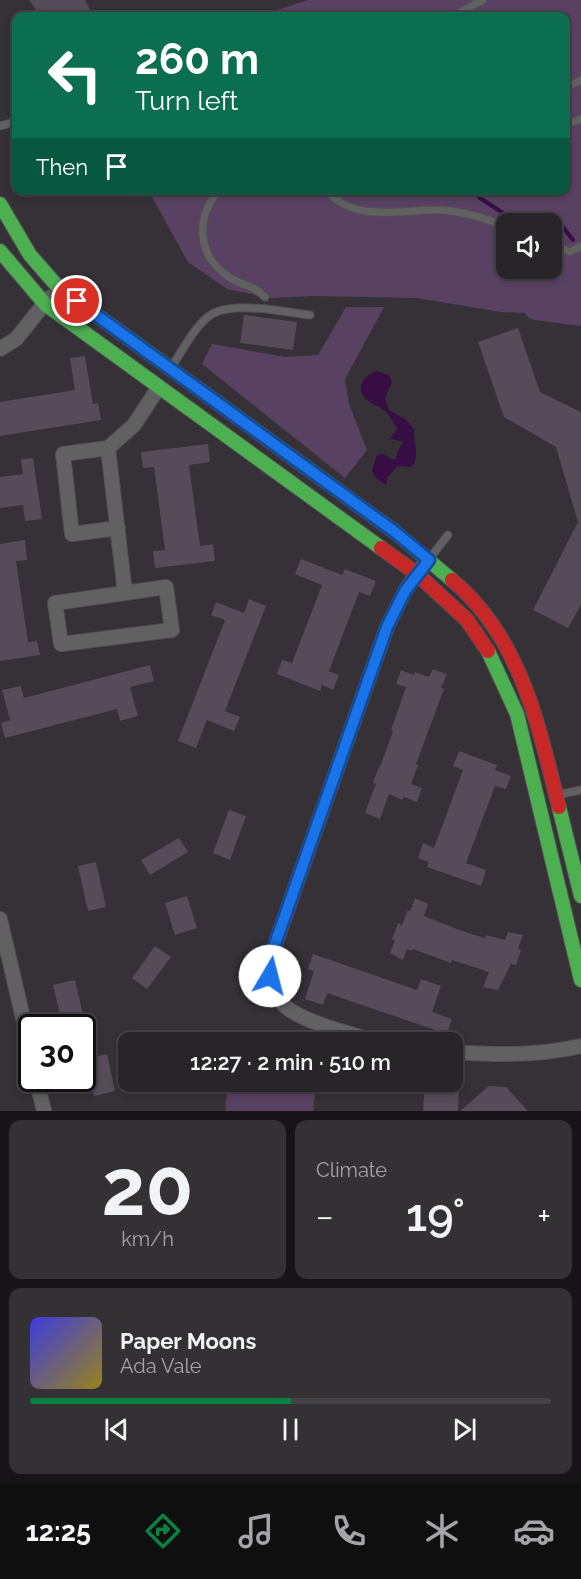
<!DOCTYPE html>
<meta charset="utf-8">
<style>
body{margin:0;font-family:Raleway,sans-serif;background:#343135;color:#f1f3f6;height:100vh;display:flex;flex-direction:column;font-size:22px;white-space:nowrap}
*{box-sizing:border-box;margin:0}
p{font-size:20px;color:#a5a5a8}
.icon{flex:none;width:33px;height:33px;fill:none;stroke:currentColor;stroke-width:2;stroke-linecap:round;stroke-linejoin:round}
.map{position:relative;height:1111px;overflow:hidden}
.panel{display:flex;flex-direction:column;gap:9px;padding:9px;background:#161417;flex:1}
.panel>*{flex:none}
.banner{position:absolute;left:12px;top:12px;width:558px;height:183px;border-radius:12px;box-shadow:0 3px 9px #0003,0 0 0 2px #444246;background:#0b6e4f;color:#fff;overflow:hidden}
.controls{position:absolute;left:496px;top:213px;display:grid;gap:12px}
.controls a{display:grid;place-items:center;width:66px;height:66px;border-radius:12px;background:#282529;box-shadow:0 3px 9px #0003,0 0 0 2px #444246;font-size:30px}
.speed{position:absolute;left:18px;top:1014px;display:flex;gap:12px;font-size:30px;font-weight:700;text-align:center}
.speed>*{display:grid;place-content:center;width:78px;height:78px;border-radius:50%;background:#282529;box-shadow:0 3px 9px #0003,0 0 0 2px #444246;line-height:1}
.speed .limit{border:3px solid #111;border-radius:9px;background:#fff;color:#111}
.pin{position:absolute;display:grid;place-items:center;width:51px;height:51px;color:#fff;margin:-26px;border:3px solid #fff;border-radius:50%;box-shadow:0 2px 6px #0007}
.me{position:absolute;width:66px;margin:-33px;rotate:8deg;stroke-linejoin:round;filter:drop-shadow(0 0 4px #0008)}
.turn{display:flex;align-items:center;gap:21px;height:126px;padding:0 24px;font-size:27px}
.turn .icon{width:78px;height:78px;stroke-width:2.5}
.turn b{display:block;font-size:42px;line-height:51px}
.then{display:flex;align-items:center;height:57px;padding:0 24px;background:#0003;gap:12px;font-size:22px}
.big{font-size:45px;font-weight:600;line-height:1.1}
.panel .tile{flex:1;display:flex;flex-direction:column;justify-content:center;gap:9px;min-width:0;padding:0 21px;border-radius:12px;background:#343135}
.panel .dial{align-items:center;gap:0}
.dial b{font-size:78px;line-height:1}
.song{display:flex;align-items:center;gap:18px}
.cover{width:72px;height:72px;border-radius:9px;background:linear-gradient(135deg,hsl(240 70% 55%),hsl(50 70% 35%))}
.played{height:6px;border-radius:3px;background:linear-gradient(90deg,#0b8043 50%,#444246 50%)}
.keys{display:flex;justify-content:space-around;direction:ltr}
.heat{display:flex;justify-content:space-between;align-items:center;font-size:33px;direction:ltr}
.panel .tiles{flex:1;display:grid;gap:9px;grid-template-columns:1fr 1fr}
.tile:last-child{grid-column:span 2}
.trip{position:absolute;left:118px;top:1032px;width:345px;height:60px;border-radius:12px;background:#282529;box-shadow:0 3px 9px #0003,0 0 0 2px #444246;font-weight:600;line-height:60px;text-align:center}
.menu{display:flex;height:96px;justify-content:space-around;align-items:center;background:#100f10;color:#a5a5a8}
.menu .icon{width:42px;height:42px}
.menu .current{color:#0b8043}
.menu b{font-size:27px;color:#f1f3f6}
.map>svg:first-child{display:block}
.green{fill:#594162;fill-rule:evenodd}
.water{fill:#370d44}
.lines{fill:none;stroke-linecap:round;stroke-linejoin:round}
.stream{stroke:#370d44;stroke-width:4}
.building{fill:#554b59}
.lane-casing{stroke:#524f53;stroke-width:9}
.street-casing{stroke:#524f53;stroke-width:16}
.fast-casing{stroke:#524f53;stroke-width:16}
.jam-casing{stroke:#524f53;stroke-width:16}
.lane{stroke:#626161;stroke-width:7}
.street{stroke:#626161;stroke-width:14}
.fast{stroke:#4caf50;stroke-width:14}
.jam{stroke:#c62828;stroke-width:14}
.route-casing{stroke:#114b97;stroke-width:15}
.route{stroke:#1a73e8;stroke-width:10}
</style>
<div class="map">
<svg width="581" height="1111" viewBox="0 0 581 1111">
<rect width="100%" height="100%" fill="#353137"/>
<path class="green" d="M308,0H581V326L535,320L529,318L525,313L501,312L417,298L315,296L271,298L227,289L188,262L152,197L153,190H566V16H259ZM507,224H552V268H507Z
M346,307H384L345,379L349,404L367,450L345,478L202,364L212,344L285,357L318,355Z
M228,1082H316L313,1111H225Z"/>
<path class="water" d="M376,371L389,375L392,382L385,398L389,410L406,420L414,429C413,443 419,451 414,464L410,467L397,466L387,478L386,485L375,477L372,470L377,455L383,454L393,460L396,459L398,451L403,442L390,438L398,428C392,423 392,418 387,413C382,407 373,405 367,400C354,388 364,376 376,371Z"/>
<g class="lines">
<path class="stream" d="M476,190L480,198L506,215L519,214L530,221L540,222L550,218L559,222L573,240"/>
</g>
<path class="building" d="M29,0H85L93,16H40Z
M244,315L297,322L293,350L240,343Z
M518,328L540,392L581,412V605L568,628L533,610L578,522L556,447L504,417L478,342Z
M85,356L93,404L98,403L101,420L0,436V402L75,390L70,358Z
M208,444L210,462L189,465L200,546L213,544L215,561L155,568L153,551L165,550L154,467L143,468L141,452Z
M33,458L42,519L25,521L23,505L0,508V477L23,474L21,459Z
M25,540L27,560L16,561L28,642L37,641L40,655L0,661V544Z
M301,559L342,575L345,569L376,581L370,596L359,592L329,671L339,675L333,690L322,685L320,691L277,674L282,660L292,663L322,585L295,574Z
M249,599L266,606L225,711L240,717L234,731L207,720L196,748L178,741L225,620L211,615L216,602L244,613Z
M150,665L154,681L130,687L138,716L120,721L117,709L5,738L1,723L10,720L2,690L21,686L24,698Z
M433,669L447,674L441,688L444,689L416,764L418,765L411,784L422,788L417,802L404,797L402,800L389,794L380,819L365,813L376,784L373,782L379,767H380L393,731L391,730L406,687L396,684L401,670L414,675L415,672L429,677Z
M459,751L497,765L495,770L511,776L506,789L495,786L466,863L486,870L481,886L427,867L429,862L418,858L423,843L434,848L463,770L453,766Z
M229,810L246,816L230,860L213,853Z
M179,838L188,852L150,875L141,860Z
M96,862L106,907L88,911L78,866Z
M187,896L197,928L175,935L165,903Z
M415,898L428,904L424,916L462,931L485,938L486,935L505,940L508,932L523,935L518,949L521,950L516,965L511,964L498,990L483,987L489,972L452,960L451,963L413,949L412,951L407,949L403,960L390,953L395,940L392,939L398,923L402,925L408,910L410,912Z
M155,946L171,957L147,989L132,978Z
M313,954L417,990L421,979L441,986L432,1012L452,1019L447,1034L327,993L323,1005L305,999L314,971L308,969Z
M75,980L86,1028H63L53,985Z
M107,1054L115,1091L94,1096L85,1059Z
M425,1083L459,1085L458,1111H423Z
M489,1086L506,1087L528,1111H460Z"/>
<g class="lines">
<g class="lane-casing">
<path id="lane" d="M453,16L483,0
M566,88L581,80
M566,125L581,119
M0,126L11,123L16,119
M219,190C195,218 197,256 229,277C242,286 252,284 265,297
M326,190C355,224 402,209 440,210C462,211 486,219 507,226
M552,244L570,252L581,246
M172,366C183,350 195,325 212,314C235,301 284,312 310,315
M430,558L448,535
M557,795L581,790"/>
</g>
<g class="street-casing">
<path id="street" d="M0,349L16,339L49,298
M108,448L63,454L72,534L118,528
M125,593L166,587L172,630L61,644L55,603L125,593L108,448L134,425L159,387
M0,919L32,1057
M378,1042C354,1035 297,1021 282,1003C271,990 270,975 270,959L387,627L405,591L421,568
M453,1052C499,1055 535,1056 581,1046
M36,1078L44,1111"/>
</g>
<g class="fast-casing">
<path id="fast" d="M0,204L30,255L58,287L395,532L452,580
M0,251L45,304L381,548
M488,651L517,714L581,980
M559,807L581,896"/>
</g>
<g class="jam-casing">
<path id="jam" d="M381,548L417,574L467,620L488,651
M452,580C521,638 538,724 559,807"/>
</g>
<use href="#lane" class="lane"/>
<use href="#street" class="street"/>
<use href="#fast" class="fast"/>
<use href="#jam" class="jam"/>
</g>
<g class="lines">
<g class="route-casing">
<path id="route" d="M77,301L395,532L429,560L405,591L387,627L270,958V976"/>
</g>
<use href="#route" class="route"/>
</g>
</svg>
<div class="controls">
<a><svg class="icon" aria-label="sound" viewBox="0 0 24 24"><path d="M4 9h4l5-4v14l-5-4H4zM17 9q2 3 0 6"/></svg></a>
</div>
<div class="speed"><div class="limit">30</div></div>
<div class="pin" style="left:77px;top:301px;background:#d93025"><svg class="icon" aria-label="arrive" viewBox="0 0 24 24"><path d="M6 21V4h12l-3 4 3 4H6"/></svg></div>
<svg class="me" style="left:270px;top:976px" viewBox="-20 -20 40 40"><circle r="19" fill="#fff"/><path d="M0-13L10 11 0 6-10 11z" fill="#1a73e8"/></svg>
<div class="trip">12:27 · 2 min · 510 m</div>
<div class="banner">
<div class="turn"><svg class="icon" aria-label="left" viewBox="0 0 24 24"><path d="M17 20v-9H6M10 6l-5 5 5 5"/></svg><div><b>260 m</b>Turn left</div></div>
<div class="then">Then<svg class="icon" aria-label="arrive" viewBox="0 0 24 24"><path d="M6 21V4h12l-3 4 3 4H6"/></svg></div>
</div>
</div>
<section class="panel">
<div class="tiles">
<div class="tile dial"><b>20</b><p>km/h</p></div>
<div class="tile"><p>Climate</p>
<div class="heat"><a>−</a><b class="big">19°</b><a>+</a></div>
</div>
<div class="tile">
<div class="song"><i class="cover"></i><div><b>Paper Moons</b><p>Ada Vale</p></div></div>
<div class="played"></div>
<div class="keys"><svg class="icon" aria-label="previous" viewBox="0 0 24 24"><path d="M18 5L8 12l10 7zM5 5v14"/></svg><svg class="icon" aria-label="pause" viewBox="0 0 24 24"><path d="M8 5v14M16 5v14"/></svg><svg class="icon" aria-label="next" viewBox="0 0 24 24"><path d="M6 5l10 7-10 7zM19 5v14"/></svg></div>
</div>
</div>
</section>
<nav class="menu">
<b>12:25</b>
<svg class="icon current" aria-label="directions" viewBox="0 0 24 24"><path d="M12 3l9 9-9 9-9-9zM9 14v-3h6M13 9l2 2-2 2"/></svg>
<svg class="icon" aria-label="music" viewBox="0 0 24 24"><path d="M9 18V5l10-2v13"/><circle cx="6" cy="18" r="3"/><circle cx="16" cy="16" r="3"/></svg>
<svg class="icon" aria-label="phone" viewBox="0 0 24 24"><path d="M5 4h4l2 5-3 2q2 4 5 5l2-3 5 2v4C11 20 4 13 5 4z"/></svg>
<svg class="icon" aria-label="climate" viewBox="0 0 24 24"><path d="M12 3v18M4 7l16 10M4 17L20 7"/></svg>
<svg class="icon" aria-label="car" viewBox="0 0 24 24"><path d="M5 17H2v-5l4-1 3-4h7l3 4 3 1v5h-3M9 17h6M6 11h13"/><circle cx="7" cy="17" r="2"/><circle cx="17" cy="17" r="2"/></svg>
</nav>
